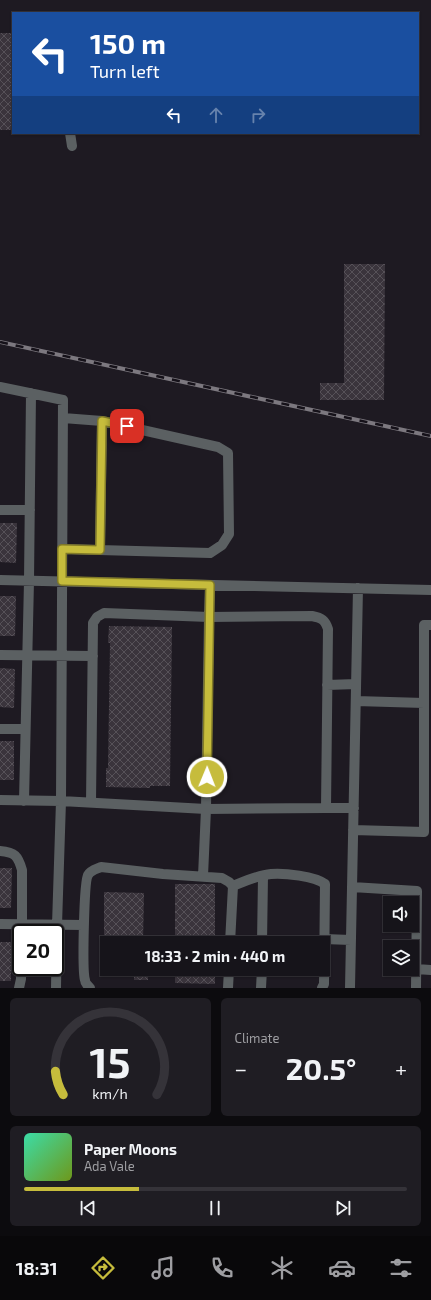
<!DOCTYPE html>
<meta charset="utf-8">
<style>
body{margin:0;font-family:"Exo 2",sans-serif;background:#1f1d23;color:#f1f3f6;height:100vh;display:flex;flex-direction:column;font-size:15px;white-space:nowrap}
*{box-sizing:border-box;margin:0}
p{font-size:13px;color:#9e9ea2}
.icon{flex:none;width:22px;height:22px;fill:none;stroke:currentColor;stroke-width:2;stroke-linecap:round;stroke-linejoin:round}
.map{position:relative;height:988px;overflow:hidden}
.drawer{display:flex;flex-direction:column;gap:10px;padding:10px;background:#0c0b0e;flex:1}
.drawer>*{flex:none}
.guide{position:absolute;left:12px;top:12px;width:407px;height:122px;border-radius:0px;box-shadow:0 1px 3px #0004,0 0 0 1px #353339;background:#1a4fa0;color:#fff;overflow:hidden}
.fabs{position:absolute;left:383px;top:896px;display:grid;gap:8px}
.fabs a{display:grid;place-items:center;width:36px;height:36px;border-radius:0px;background:#16141a;box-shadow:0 1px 3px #0004,0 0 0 1px #353339;font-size:20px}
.speed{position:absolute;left:12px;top:924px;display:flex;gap:8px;font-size:20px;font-weight:700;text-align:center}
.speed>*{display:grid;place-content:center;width:52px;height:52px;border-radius:50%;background:#16141a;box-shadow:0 1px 3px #0004,0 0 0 1px #353339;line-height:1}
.speed .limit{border:2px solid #111;border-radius:6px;background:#fff;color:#111}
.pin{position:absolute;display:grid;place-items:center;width:34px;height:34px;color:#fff;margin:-17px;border-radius:8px;box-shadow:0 2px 6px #0006}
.me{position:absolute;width:44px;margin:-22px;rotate:1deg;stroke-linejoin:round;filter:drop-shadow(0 0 3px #0008)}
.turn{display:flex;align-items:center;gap:14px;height:84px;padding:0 12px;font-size:18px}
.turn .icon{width:52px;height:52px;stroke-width:2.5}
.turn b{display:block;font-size:28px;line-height:34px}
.lanes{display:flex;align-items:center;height:38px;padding:0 12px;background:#0003;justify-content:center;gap:20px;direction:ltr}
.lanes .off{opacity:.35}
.big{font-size:30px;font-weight:700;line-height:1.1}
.drawer .widget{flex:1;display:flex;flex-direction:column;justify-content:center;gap:6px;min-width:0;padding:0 14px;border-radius:6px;background:#1f1d23}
.drawer .dial{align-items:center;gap:0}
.dial svg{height:104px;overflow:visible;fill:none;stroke:#353339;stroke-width:7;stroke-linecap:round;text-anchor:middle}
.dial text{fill:#f1f3f6;stroke:none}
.song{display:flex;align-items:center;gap:12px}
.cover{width:48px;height:48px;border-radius:6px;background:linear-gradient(135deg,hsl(160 70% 55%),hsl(80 70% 35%))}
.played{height:4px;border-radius:2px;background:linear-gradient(90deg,#c6bc3c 30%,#353339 30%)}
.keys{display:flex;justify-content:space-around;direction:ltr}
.heat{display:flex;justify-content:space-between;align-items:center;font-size:22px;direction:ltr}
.drawer .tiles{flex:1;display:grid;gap:10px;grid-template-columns:1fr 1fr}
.widget:last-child{grid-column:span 2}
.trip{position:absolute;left:100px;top:936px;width:230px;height:40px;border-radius:0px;background:#16141a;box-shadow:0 1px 3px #0004,0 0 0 1px #353339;font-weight:700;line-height:40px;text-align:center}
.menu{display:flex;height:64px;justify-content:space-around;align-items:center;background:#09080a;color:#9e9ea2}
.menu .icon{width:28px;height:28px}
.menu .active{color:#c6bc3c}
.menu b{font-size:18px;color:#f1f3f6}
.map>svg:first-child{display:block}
.building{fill:url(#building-cross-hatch)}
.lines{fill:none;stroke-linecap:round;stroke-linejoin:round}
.minor{stroke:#5b6062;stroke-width:10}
.rail-casing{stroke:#7c787f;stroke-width:4}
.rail{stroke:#151119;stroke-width:2.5;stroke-dasharray:8;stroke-linecap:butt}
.route-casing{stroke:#817a27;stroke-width:10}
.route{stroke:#c6bc3c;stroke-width:7}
</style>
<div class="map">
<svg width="431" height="988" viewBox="0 0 431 988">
<defs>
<pattern id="building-cross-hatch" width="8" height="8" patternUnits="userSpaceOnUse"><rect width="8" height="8" fill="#3a343c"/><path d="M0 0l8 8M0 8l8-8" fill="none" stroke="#565158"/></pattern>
</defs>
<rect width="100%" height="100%" fill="#1e1a22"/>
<path class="building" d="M0,33H13V130H0Z
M344,264H385L384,400H320V383H344Z
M0,523H17L16,563L0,562Z
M0,596H16L15,636H0Z
M109,626L172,627L170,786H150V788L106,787V768H108L110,643H108Z
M0,668L15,669L14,708L0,707Z
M0,741H14V780H0Z
M0,868H12L11,908H0Z
M175,884H215V943H175Z
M104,892L144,893L143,943H104Z
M0,942H11V981H0Z
M134,969H148V980H134Z
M175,969H215V984L175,983Z"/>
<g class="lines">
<path class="minor" d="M70,133L72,146
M0,387L63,400L61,801L57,925L56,988
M0,510H30
M62,549L210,553L222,545L229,534L228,453L218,447L102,421L63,418
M100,550L102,421
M0,580L431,590
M210,585L209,617L312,616C322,618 325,620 328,629L326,808H354
M0,655L93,656
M327,685L356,684
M356,701L424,703
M0,729H25
M0,800L61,801L206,809L203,876
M24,801L29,581L31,393
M91,803L93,623L97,617L104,613L209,617L206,809L326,808
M353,830L424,832V625H431
M0,851C15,852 18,856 22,870V933
M233,886C245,881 258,875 271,874C284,873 315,876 325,884L324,984L322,988
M352,887L417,891L416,988
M0,924L84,925
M324,939L351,940
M262,943L263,876
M416,969L431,970
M19,988L21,979V967
M90,988C88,986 85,983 85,980C82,971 84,881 88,875C91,870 97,869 101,867L163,874L222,878L229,882L233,886L230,943
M228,988L229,969
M261,988L262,969
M350,988L358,588"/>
<g class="rail-casing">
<path id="rail" d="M0,342L431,436"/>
</g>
<use href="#rail" class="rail"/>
</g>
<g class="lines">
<g class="route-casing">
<path id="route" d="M127,426L102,421L100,550L62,549V581L210,585L207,777"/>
</g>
<use href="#route" class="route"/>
</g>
</svg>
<div class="fabs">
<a><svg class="icon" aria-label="sound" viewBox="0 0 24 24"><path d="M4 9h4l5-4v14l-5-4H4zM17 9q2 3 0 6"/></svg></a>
<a><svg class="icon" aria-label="layers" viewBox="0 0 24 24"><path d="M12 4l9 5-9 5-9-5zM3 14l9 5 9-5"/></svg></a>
</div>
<div class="speed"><div class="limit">20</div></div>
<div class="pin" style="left:127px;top:426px;background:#d93025"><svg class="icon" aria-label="arrive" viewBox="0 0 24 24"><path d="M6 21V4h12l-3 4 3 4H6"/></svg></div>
<svg class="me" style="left:207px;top:777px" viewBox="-20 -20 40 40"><circle r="17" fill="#c6bc3c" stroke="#fff" stroke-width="3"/><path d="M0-11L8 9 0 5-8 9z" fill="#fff"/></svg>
<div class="trip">18:33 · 2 min · 440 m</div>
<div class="guide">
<div class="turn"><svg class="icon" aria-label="left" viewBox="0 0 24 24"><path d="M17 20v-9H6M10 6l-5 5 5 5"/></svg><div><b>150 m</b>Turn left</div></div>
<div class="lanes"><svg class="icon" aria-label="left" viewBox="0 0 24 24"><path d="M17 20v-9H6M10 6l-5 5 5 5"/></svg><svg class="icon off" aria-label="ahead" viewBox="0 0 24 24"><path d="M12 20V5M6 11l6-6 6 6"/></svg><svg class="icon off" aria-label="right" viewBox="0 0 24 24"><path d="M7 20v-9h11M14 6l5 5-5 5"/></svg></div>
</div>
</div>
<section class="drawer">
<div class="tiles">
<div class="widget dial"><svg viewBox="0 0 100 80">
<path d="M14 69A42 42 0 1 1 86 69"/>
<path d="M14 69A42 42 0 0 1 8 51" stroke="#c6bc3c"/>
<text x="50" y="56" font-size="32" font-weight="700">15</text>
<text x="50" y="72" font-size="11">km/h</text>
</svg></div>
<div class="widget"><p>Climate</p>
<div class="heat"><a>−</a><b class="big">20.5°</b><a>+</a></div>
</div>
<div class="widget">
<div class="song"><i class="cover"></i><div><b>Paper Moons</b><p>Ada Vale</p></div></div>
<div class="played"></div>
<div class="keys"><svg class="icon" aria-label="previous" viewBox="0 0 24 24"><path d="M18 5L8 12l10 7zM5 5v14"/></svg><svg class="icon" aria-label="pause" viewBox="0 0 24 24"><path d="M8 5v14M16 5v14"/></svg><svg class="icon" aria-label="next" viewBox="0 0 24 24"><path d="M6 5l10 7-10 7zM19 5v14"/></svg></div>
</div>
</div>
</section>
<nav class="menu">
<b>18:31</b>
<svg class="icon active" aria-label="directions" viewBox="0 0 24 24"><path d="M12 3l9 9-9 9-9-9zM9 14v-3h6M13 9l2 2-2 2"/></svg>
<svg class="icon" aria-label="music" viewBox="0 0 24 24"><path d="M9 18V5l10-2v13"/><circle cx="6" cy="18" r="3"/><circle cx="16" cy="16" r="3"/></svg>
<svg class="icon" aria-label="phone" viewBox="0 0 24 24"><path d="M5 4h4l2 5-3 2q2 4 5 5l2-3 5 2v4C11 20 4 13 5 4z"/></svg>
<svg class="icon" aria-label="climate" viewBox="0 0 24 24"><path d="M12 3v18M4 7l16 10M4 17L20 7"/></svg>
<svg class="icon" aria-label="car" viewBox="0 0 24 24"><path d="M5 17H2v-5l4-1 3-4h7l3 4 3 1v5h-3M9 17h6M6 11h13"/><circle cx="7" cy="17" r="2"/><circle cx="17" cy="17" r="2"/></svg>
<svg class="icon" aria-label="filters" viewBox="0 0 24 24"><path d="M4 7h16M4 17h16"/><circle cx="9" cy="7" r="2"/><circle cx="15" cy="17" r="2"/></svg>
</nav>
